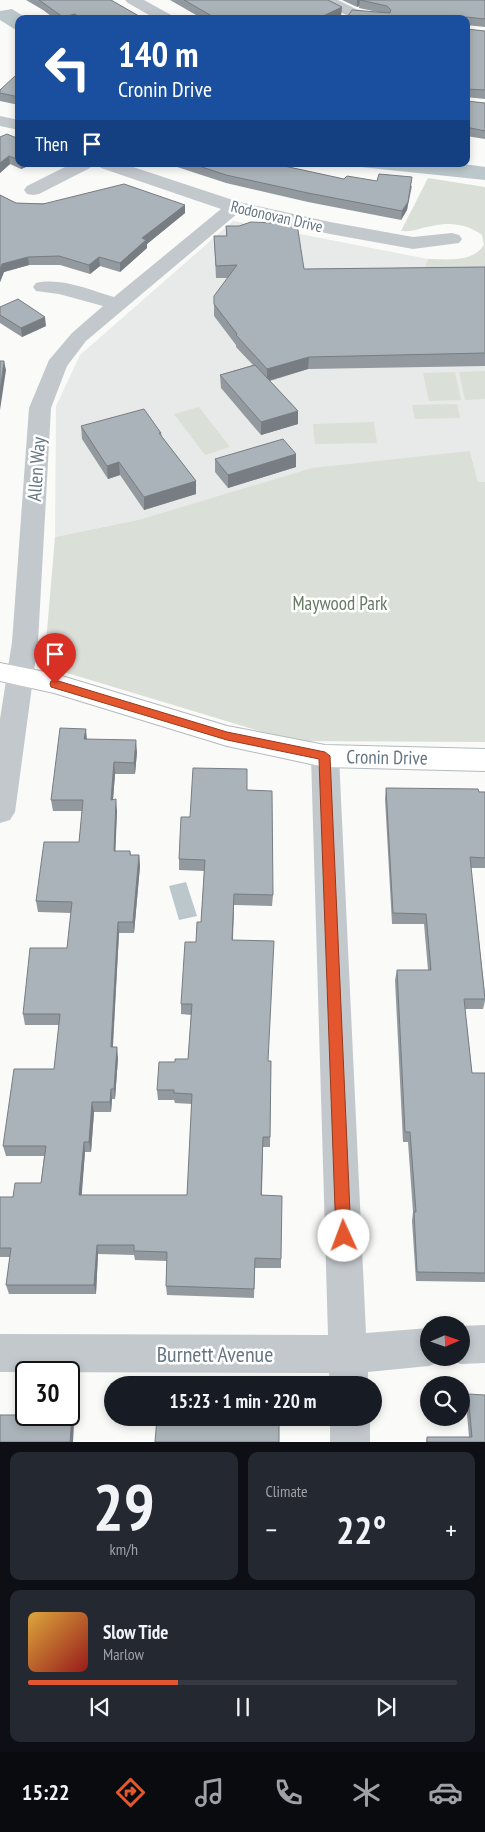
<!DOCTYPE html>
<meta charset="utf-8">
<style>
body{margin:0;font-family:"PT Sans Narrow",sans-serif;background:#242831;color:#f1f3f6;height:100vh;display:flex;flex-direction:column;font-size:19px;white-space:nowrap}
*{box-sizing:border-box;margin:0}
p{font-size:16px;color:#9ea1a6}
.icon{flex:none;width:28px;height:28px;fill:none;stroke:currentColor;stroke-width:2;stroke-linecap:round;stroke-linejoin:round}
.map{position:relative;height:1442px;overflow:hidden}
.side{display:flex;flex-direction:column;gap:10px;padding:10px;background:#0d0f14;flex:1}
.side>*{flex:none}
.top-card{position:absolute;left:15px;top:15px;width:455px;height:152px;border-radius:10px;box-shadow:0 2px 8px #0003;background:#1a4fa0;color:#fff;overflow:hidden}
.needle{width:32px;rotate:88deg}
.fabs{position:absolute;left:420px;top:1316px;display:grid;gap:10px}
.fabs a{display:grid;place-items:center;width:50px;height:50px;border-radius:50%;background:#171b24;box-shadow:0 2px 8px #0003;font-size:25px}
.speed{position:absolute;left:15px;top:1361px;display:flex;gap:10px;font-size:25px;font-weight:700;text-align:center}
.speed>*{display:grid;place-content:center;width:65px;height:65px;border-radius:50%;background:#171b24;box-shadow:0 2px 8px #0003;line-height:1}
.speed .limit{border:2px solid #111;border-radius:8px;background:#fff;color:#111}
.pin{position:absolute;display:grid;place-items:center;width:42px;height:42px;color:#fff;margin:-51px -21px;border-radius:50% 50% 50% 0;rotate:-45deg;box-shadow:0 0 5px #0007}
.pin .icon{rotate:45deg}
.me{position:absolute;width:55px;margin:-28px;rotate:358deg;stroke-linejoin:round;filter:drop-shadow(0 0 4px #0008)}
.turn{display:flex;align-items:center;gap:18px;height:105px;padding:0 20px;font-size:22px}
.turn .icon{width:65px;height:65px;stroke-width:2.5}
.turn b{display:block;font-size:35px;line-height:42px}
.then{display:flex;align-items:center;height:48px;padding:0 20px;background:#0003;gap:10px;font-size:19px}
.big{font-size:38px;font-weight:700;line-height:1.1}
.side .tile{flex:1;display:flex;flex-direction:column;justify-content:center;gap:8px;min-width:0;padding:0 18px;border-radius:10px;background:#242831}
.side .dial{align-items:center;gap:0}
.dial b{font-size:65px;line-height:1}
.song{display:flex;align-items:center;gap:15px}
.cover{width:60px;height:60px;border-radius:8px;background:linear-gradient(135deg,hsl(40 70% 55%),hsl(0 70% 35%))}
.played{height:5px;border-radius:2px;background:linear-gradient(90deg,#e4572e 35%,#363941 35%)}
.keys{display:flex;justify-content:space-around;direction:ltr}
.heat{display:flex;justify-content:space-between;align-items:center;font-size:28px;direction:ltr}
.side .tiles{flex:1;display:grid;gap:10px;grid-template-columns:1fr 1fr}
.tile:last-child{grid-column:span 2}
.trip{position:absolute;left:104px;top:1376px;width:278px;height:50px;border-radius:25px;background:#171b24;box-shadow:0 2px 8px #0003;font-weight:700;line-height:50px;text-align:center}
.tabs{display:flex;height:80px;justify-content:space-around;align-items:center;background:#090b0e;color:#9ea1a6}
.tabs .icon{width:35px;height:35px}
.tabs .on{color:#e4572e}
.tabs b{font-size:22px;color:#f1f3f6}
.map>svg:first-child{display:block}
.built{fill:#e8e9e9}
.green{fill:#dadfd7}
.water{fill:#bbc7cb}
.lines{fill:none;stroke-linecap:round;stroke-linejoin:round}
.secondary-casing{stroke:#b3babf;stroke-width:2}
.street{fill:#c3c8cc;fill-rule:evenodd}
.secondary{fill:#fff;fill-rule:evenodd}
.wall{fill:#929a9f}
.shaded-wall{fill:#777d82}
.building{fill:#aab3b9;stroke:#777d82}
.route{fill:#e4572e;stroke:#94391e}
.labels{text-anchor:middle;stroke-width:5;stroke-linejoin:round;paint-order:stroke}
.far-street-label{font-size:16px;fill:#657683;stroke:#fff}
.street-label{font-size:19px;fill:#657683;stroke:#fff}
.park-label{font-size:19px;fill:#687a64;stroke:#fff}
.near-street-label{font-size:22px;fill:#657683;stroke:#fff}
</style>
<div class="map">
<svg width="485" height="1442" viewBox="0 0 485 1442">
<rect width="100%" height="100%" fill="#fafaf8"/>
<path class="built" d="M233,221L428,259L423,276H485V482H478L470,451L55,537L56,406L80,355Z"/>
<path class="green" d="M428,178L485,187V276H422L428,259C447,259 472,263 484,245L482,235C466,224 451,222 432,226C418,228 416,232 401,231Z
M485,371V399L465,400L459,372Z
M455,372L461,400L429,401L423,373Z
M457,404L460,418L415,419L412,405Z
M199,407L230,447L205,455L174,414Z
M374,422L377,443L315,444L313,424Z
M470,451L478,482H485V742L292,741L44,666L55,537L142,519L312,468Z"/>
<path class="water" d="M12,9L28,19H19V32L0,20V11Z
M332,164H464L485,167V180Z
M186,882L197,916L179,920L169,886Z"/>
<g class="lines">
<g class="secondary-casing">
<path id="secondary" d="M0,663L55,674L227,726L325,745L485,749V771L325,767L227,746L54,693L0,681Z"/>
</g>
<path class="street" d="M125,0H144L173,16L176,19H156L128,3Z
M319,0H338L356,9L386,16L389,19C356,19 351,19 322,3Z
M0,116L19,120V130L0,126Z
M71,164H93L90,168L39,194L33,195L27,194L24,190L27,186Z
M98,164H124L239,202L330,222L413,237L452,233L459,235L462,239L459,243L413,249L330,234L238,213L86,341L67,366L51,408L38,642L15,812L10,820L0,823V719L12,642L29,408L49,360L72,333L103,306L59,294L36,291L33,287L36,283C61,277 90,290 114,297L221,209L101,168Z
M325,745L335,749L339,756L366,1333L429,1328V1358H444L443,1361L429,1366L368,1372V1385H330L329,1373L0,1372V1334L328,1335L311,756L315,749Z
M485,1325V1363L461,1364L447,1359L461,1358V1326Z
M330,1418H370V1442H330Z"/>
<use href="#secondary" class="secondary"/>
</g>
<path class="wall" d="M26,0H111L144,19H55L43,10Z
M170,0H328L342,7L341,15L333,19H203Z
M342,0H485V27L466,25V19H346L378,12L359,8V6L357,7Z
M466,29L485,31V99L466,97Z
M19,76V105L0,101V90Z
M466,101L485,103V139L466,136Z
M0,137L19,139V164H33L21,169L10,164L0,173Z
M168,164H275L344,179L377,181L412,186L407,210L401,220L308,202L226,183Z
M0,195L16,203L185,205V213L147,244V248L120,272L100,266L90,274L60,265H29L4,272L0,282Z
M226,226L304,269L485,267V366L308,369L270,381L298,411V424L261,435L221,388L220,375L253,365L236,347V345L214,316V304L228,278H216L214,236H226Z
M0,307L46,326L22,337L0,323Z
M81,426L161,433L162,437L196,481V494L144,510L120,475L108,479L82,439Z
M296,454V467L228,488L215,472V459Z
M87,739L137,752L135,774H115L113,800L117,811L115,851H130L131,855H139L140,866L134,933H119L113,1047L118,1058L115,1099H112L111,1112H94L91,1152H85L81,1195H187L192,1104L175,1103L174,1100H158L157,1090L175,1062L188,1059L191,1015L181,1014V1004L201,922L204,871L179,870V859L190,817L247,790L273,895L272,906L234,905L233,940L268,1061H271L270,1147H263L262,1195L281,1259V1268H255L254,1298L167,1295L166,1286L167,1261L135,1260L134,1255L98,1254L96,1294H9L6,1285L10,1257H0V1197H13L41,1183L44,1156H6L3,1146L54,1069L59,1025H25L23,1014L67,948L71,913L38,912L36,901L79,842L82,811H53L51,800Z
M386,788L485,792V868H471L485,995V1001L483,1009H465L472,1073H485V1282L416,1281L412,1221L413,1212L408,1142H403L395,980L397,970H428L424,924H392L385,799Z
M468,1394L485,1442H426L427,1437H469L466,1403Z"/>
<path class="shaded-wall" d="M357,0H361H360L359,6L357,7Z
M342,7L341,15L333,19H317Z
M75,14V19H63V17Z
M9,156L10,164L0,173V163Z
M21,164H33L21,169Z
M412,177L407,210L401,220L402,211Z
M185,205V213L147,244V248L120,272V263L142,238Z
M28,257L29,265L4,272L0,282V270L2,264Z
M99,257L100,266L90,274L89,265Z
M45,317L46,326L22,337L21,328Z
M309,357L308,369L267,381V369Z
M4,361L6,370L0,410V392Z
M298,411V424L261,435V422Z
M296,454V467L228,488V475Z
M119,462L120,475L108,479L107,466Z
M196,481V494L144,510V497Z
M86,729L87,740L84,739Z
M136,740L137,752L135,774L134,763Z
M114,762L115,774L112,811L111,800Z
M116,799L117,811L115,862L114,851Z
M139,855L140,866L134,933L133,922Z
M234,894V905L232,951V940Z
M118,922L119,933L112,1058L111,1047Z
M117,1047L118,1058L115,1099L114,1089Z
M111,1089L112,1099L111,1112L110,1102Z
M92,1102L94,1112L91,1152L89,1142Z
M84,1142L85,1152L81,1205L79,1195Z
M97,1245L98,1254L96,1294L94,1285Z
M72,1415L74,1424L73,1442H70Z"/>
<path class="building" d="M39,0H111L144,19H81L75,14L63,17Z
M184,0H328L342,7L317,19H217Z
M360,0H485V19L466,17V19H346L352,10L390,13L391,10L387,6Z
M466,29L485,31V90L466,89Z
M15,76H19V97L0,93V90Z
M466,101L485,103V131L466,127Z
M7,134L19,139V160L9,156L0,163V137Z
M193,164H275L344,179L347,176L377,181L379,174L412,177L408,202L402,211L308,193L226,175Z
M124,184L185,205L142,238L146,240L120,263L99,257L89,265L59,256L28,257L2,264L0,270V195L16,203L43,204Z
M251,222L297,224L304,269L485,267V353L309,357L267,369L236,335L237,334L214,304V296L237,265L216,266L214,236H227L226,226H239Z
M18,299L45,317L21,328L0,315V307Z
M0,361H4L0,392Z
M255,365L298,411L261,422L220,375Z
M144,409L161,433H159L196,481L144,497L119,462L107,466L81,426Z
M283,439L296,454L228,475L215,459Z
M60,728L86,729L84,739L136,740L134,763L114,762L111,800L116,799L114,851H130V855H139L133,922H118L111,1047H117L114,1089H111L110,1102H92L89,1142H84L79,1195H187L192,1094L174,1093V1090H157L159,1062H175V1059H188L192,1004H181L185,942H196L197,922H201L205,860L179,859L181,817H190L193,768L247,769V790L272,791L273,895L234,894L232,940L274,941L268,1061H271L270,1137H263L261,1195L282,1196L281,1259L255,1258L254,1289L166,1286L167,1252L134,1251V1245H97L94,1285H6L11,1248H0V1197H13L15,1183H41L46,1146H3L14,1069H54L60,1014H23L30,948H67L72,902L36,901L44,842H79L83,800H51Z
M386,788L478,789L479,792H485V858L470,857L485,999H464L472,1073H485V1273L417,1272L414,1212H416L410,1132H405L397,970H431L426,914L393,913Z
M468,1394L485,1395V1442H427V1437H472Z
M0,1415H72L70,1442H0Z
M157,1418L279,1420V1442H155Z"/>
<path class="route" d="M55,680L227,732L325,752L330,756L351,1236L349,1242L344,1244L339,1242L336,1236L319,759L227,740L51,687L50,684L51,681Z"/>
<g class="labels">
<g class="far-street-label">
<text transform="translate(277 216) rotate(13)" y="6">Rodonovan Drive</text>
</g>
<g class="street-label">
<text transform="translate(36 469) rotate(-86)" y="7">Allen Way</text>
<text transform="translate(387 757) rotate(1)" y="7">Cronin Drive</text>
</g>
<g class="park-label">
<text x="340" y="610">Maywood Park</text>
</g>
<g class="near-street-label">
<text x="215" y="1362">Burnett Avenue</text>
</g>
</g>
</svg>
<div class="fabs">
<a><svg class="needle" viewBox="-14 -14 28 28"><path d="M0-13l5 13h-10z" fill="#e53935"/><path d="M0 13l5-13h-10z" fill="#9ea1a6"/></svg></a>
<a><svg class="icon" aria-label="search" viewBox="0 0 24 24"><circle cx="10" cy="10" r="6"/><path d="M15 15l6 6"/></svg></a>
</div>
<div class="speed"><div class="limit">30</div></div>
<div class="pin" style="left:55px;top:684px;background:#d93025"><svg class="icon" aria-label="arrive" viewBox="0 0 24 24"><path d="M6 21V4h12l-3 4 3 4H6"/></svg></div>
<svg class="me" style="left:344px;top:1236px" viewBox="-20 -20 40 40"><circle r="19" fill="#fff"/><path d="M0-13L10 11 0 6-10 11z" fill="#e4572e"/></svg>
<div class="trip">15:23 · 1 min · 220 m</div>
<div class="top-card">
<div class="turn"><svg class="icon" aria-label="left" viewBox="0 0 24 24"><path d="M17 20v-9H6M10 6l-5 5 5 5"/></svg><div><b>140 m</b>Cronin Drive</div></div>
<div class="then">Then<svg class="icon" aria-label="arrive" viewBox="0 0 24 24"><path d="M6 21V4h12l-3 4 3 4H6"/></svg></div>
</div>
</div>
<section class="side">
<div class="tiles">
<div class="tile dial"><b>29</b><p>km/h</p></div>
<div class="tile"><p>Climate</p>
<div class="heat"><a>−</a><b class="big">22°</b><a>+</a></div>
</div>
<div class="tile">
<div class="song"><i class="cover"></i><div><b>Slow Tide</b><p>Marlow</p></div></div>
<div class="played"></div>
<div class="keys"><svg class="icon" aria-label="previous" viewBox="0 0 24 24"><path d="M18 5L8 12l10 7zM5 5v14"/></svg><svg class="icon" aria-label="pause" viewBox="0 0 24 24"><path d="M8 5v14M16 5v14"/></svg><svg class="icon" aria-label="next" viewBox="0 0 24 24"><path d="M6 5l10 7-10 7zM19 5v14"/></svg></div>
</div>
</div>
</section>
<nav class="tabs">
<b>15:22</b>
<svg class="icon on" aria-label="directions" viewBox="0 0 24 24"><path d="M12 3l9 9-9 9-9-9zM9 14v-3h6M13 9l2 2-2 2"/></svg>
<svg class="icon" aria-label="music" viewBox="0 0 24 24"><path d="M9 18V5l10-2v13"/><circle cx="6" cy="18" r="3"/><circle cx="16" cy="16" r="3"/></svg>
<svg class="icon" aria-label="phone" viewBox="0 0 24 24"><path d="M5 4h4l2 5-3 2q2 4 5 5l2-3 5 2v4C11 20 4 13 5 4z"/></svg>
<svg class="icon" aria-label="climate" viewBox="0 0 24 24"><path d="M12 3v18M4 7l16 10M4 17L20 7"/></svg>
<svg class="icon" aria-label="car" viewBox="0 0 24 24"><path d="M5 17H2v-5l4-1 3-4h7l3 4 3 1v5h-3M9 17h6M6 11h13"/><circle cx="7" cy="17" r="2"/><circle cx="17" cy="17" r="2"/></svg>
</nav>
